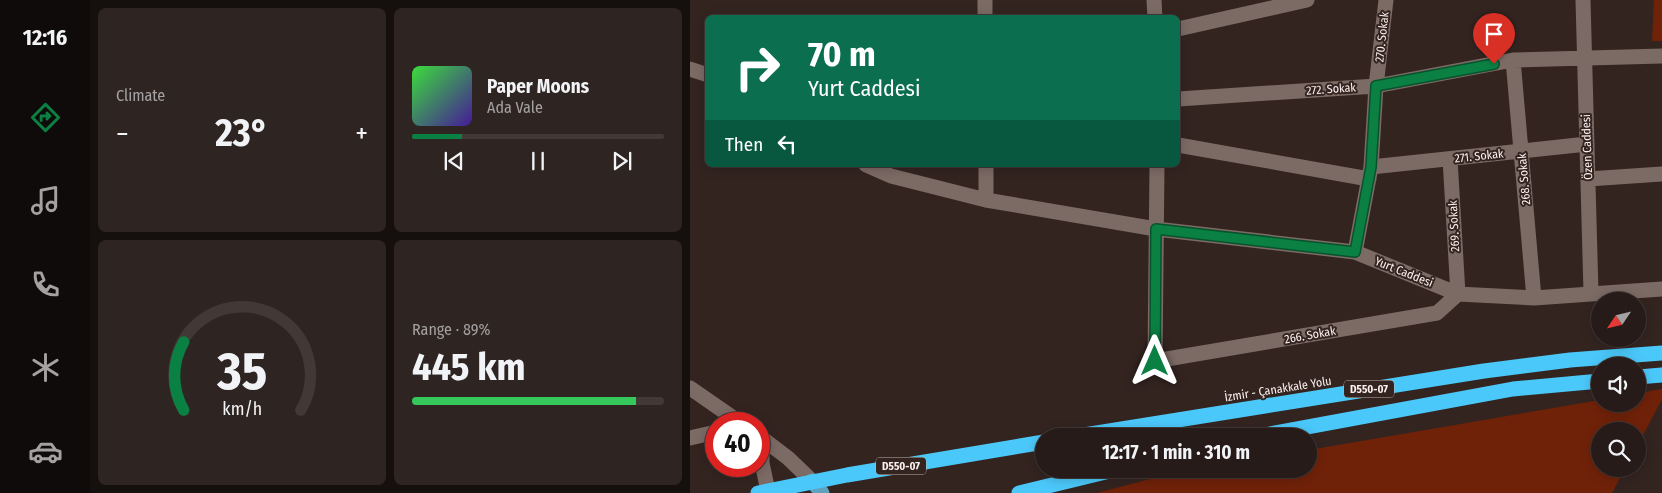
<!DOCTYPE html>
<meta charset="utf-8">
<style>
body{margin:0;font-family:"Fira Sans Condensed",sans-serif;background:#2e2421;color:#f1f3f6;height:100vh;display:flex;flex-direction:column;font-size:19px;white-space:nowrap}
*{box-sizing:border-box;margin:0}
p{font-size:16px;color:#a4a1a2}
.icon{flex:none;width:28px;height:28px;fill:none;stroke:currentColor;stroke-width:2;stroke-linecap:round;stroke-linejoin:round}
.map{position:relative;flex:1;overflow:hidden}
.side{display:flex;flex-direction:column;gap:8px;padding:8px;background:#150f0d;width:600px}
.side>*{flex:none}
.banner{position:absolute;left:15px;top:15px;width:475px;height:152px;border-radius:8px;box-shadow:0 2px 12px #0003,0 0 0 1px #423937;background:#0b6e4f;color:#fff;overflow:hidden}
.needle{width:32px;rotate:235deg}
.controls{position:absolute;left:901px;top:292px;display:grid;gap:10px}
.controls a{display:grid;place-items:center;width:55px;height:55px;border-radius:50%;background:#261b18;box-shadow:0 2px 12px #0003,0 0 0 1px #423937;font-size:25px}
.speed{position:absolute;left:15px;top:412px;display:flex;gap:10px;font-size:25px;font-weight:700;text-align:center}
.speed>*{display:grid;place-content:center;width:65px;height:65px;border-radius:50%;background:#261b18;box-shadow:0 2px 12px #0003,0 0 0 1px #423937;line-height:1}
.speed .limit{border:8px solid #d22;background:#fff;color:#111}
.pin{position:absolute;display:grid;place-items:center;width:42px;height:42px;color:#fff;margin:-51px -21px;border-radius:50% 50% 50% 0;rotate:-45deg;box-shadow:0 0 5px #0007}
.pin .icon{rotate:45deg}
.me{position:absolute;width:55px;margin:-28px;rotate:0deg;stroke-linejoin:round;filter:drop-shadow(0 0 4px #0008)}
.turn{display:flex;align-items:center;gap:18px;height:105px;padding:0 20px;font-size:22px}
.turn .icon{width:65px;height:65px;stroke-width:2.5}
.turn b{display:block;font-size:35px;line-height:42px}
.then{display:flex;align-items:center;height:48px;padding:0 20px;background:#0003;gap:10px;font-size:19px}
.big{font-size:38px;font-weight:700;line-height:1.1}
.side .widget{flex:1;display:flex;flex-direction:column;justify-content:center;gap:8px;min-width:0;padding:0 18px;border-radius:8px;background:#2e2421}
.side .dial{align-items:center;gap:0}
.dial svg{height:130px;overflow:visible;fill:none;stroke:#423937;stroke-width:7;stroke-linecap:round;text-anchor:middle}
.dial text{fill:#f1f3f6;stroke:none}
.song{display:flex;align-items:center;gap:15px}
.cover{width:60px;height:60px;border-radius:8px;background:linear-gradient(135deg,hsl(120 70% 55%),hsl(260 70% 35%))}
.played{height:5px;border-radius:2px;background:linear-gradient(90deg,#0b8043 20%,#423937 20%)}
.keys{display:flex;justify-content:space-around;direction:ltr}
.heat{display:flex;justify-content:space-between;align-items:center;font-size:28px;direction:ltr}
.charge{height:8px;border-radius:4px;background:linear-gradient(90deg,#34c759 89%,#423937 0)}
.side .tiles{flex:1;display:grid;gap:8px;grid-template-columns:repeat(2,1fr)}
.trip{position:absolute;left:345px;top:428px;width:282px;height:50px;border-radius:25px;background:#261b18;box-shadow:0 2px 12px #0003,0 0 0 1px #423937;font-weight:700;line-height:50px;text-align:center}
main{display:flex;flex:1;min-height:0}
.tabs{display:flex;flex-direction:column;width:90px;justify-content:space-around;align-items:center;background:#0f0b0a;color:#a4a1a2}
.tabs .icon{width:35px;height:35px}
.tabs .current{color:#0b8043}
.tabs b{font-size:22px;color:#f1f3f6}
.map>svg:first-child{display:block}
.green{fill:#702209}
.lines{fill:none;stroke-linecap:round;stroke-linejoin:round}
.minor{stroke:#7c6a65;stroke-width:15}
.major{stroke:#5fa2be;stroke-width:15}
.highway{stroke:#4bc8fa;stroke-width:15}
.route-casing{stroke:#07532c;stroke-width:12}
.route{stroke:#0b8043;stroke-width:9}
.labels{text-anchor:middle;stroke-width:4;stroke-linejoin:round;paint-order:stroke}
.shield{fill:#332420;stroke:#bfb3b0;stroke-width:1}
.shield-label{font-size:11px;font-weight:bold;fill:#fbf0ee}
.street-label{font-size:12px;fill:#fbf0ee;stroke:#332420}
</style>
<main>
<nav class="tabs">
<b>12:16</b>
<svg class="icon current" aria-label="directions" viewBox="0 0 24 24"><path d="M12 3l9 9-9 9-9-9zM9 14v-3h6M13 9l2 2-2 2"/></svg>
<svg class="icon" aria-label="music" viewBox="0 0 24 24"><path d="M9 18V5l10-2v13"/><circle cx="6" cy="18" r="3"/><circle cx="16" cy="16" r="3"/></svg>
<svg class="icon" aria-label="phone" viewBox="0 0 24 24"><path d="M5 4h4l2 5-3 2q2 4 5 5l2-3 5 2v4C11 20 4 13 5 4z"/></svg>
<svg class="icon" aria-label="climate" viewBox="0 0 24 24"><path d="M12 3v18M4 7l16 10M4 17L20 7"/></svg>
<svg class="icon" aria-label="car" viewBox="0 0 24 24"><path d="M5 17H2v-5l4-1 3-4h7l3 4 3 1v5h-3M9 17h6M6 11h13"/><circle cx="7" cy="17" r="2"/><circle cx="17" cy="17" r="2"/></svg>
</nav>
<section class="side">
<div class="tiles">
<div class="widget"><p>Climate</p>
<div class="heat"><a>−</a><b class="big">23°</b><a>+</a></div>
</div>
<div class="widget">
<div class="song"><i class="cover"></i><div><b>Paper Moons</b><p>Ada Vale</p></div></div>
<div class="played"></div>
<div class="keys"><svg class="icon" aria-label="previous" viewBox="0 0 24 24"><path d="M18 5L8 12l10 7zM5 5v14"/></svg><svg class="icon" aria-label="pause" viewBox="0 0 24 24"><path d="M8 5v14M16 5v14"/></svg><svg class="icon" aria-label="next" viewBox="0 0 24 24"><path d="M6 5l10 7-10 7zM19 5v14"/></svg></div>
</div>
<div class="widget dial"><svg viewBox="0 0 100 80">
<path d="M14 69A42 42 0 1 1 86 69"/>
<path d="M14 69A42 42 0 0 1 14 27" stroke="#0b8043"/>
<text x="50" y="56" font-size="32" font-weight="700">35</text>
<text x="50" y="72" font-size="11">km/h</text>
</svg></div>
<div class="widget"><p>Range · 89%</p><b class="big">445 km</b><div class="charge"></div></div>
</div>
</section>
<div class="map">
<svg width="972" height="493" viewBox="0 0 972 493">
<rect width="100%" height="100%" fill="#332420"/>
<path class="green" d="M964,0H972V41H962Z
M972,389V399L948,445V431H910V469H935L922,493H407L475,475L511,469H619V450L910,400V404H948V393Z"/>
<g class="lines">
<path class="minor" d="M464,0L465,18
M893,0L901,293
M295,18V0
M488,29L617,0
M823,60L844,298
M0,69L18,75
M488,99L686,86L823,60L972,56
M488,145L679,179
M176,165L201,176L296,200L466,229L665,252L768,294L844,298L972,289
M296,165V200
M467,165L465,361L747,313L768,294L760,159
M681,167L897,144
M898,179L972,174
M665,252L681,167L686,86L696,0
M0,388L52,424
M69,436L98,458L122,481
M0,438L26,432
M72,439V463L78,491"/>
<path class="major" d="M122,481L132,493"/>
<path class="highway" d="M948,377L972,375
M388,436L794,371L880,360L972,353
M569,436L823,389L910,381
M68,493L157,475L354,442
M329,493L428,469"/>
</g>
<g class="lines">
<g class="route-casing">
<path id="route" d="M465,361L466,229L665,252L681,167L686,86L804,64"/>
</g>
<use href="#route" class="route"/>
</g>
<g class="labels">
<g class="shield">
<rect x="654" y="380.5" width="50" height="17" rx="4"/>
<rect x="186" y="457.5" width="50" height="17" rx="4"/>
</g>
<g class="shield-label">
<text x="679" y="393">D550-07</text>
<text x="211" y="470">D550-07</text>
</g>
<g class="street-label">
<text transform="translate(692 37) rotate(-84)" y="4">270. Sokak</text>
<text transform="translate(641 89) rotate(-4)" y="4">272. Sokak</text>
<text transform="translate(897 147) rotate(-92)" y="4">Özen Caddesi</text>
<text transform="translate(789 156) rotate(-6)" y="4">271. Sokak</text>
<text transform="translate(834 179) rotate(-95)" y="4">268. Sokak</text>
<text transform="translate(764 226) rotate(-93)" y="4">269. Sokak</text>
<text transform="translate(714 272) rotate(22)" y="4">Yurt Caddesi</text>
<text transform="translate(620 335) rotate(-10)" y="4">266. Sokak</text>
<text transform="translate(588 389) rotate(-9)" y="4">İzmir - Çanakkale Yolu</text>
</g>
</g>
</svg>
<div class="controls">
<a><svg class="needle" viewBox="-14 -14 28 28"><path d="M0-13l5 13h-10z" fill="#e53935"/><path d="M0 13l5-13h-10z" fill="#a4a1a2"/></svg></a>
<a><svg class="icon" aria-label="sound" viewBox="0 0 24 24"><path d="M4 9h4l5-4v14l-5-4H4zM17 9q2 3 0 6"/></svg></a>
<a><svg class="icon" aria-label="search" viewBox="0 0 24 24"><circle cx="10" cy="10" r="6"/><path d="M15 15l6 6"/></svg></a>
</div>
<div class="speed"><div class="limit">40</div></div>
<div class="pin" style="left:804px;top:64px;background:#d93025"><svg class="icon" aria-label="arrive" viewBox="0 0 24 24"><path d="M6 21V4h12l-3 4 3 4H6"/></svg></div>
<svg class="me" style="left:465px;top:361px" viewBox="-20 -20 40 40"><path d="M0-17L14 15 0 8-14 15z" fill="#0b8043" stroke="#fff" stroke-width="4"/></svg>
<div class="trip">12:17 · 1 min · 310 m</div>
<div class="banner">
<div class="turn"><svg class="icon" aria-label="right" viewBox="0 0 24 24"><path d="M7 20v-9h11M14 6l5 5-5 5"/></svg><div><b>70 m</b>Yurt Caddesi</div></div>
<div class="then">Then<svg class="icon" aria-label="left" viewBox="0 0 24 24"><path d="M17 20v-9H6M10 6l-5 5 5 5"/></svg></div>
</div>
</div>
</main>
